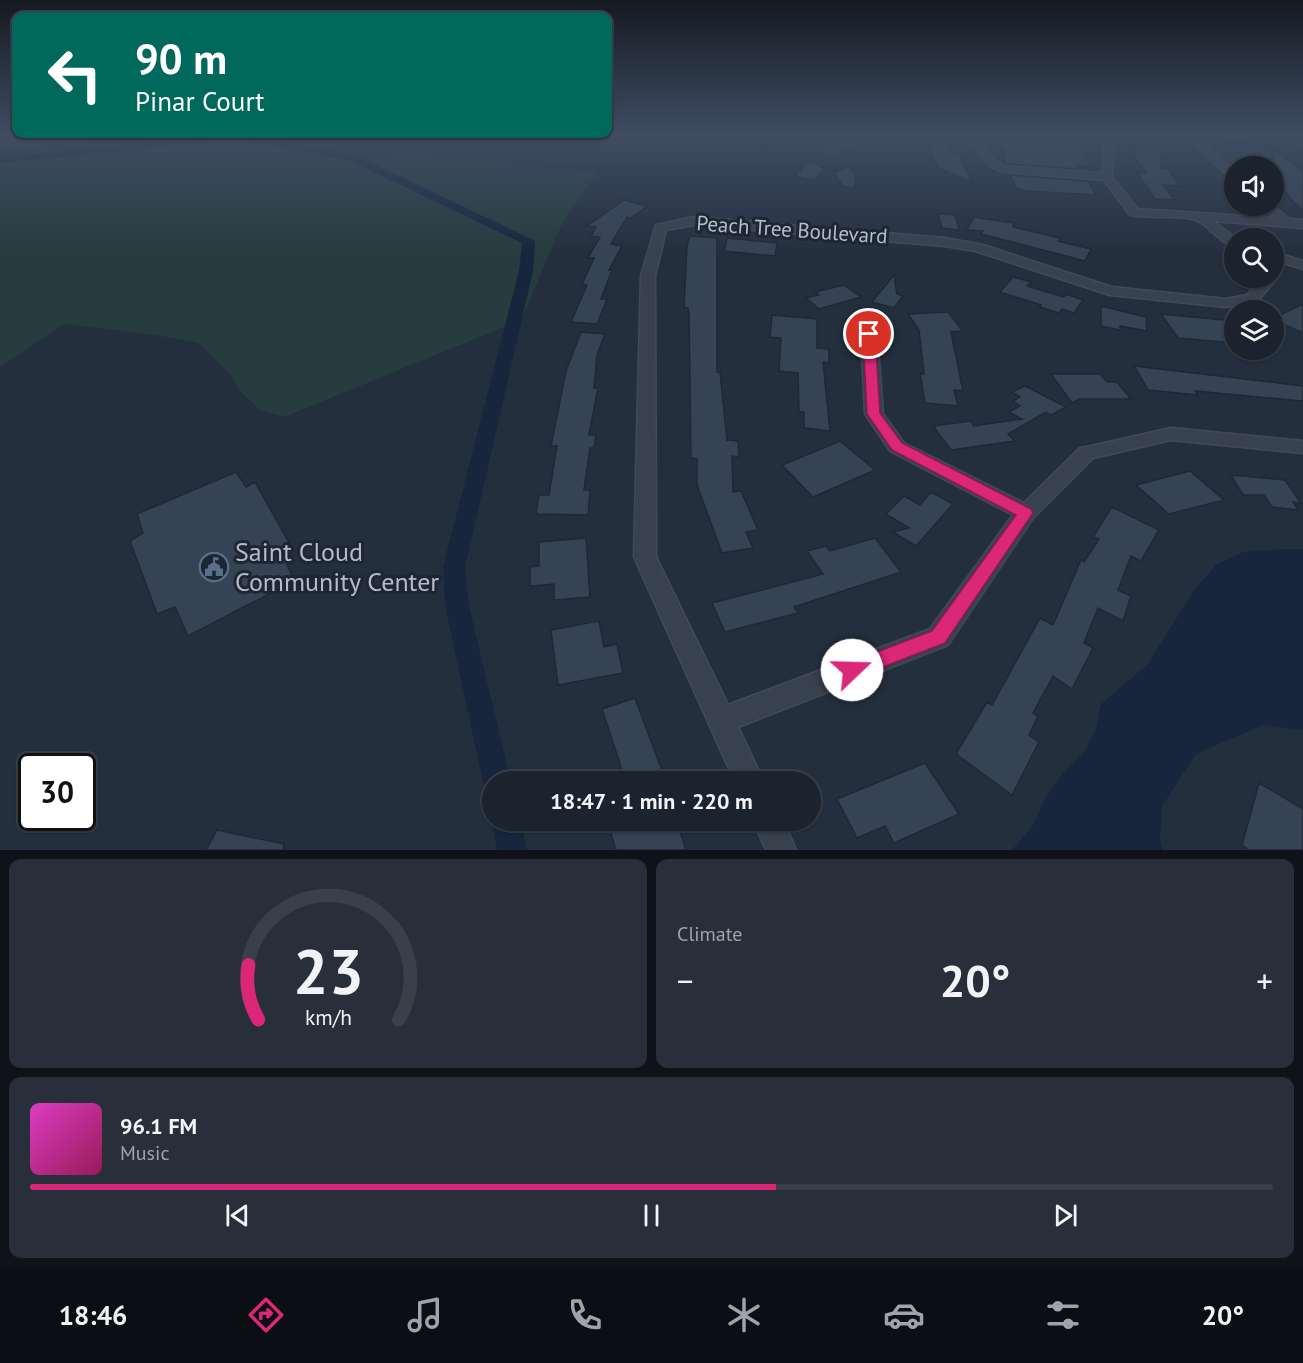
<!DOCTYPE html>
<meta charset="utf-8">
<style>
body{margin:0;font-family:"PT Sans",sans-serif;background:#282f3a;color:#f1f3f6;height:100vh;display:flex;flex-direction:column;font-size:22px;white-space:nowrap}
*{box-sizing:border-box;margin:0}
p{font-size:20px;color:#a0a4aa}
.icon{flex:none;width:33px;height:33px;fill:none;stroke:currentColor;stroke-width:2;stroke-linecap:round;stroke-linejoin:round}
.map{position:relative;height:850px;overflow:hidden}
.details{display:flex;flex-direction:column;gap:9px;padding:9px;background:#0f1319;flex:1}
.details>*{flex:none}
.top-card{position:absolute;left:12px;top:12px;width:600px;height:126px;border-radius:12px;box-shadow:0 2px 4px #0004,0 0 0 2px #39404a;background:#00695c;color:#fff;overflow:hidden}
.tools{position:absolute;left:1224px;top:156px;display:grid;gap:12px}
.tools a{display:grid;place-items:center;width:60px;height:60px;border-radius:50%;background:#1b232e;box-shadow:0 2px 4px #0004,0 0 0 2px #39404a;font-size:30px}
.speed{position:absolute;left:18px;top:753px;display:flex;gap:12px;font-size:30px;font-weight:700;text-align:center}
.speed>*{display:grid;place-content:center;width:78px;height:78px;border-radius:50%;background:#1b232e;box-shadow:0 2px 4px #0004,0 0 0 2px #39404a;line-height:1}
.speed .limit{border:3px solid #111;border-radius:9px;background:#fff;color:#111}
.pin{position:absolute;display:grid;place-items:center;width:51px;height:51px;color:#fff;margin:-26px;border:3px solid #fff;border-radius:50%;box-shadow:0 2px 6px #0007}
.me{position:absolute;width:66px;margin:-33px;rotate:69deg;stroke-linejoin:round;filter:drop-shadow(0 0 4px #0008)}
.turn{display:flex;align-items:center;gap:21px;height:126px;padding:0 24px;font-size:27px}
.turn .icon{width:78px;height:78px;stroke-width:2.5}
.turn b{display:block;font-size:42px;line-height:51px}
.big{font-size:45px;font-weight:800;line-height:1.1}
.details .widget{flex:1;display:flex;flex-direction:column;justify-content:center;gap:9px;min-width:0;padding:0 21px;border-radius:12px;background:#282f3a}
.details .dial{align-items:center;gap:0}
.dial svg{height:156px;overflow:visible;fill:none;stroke:#39404a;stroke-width:7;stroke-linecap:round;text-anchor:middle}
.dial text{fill:#f1f3f6;stroke:none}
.song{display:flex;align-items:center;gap:18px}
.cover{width:72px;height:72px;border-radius:9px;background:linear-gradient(135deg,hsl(310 70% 55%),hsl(330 70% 35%))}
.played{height:6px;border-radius:3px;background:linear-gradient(90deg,#db2777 60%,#39404a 60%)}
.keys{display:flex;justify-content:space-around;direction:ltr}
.heat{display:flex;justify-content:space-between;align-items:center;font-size:33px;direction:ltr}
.details .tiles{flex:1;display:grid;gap:9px;grid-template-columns:1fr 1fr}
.widget:last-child{grid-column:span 2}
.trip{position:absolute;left:482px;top:771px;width:339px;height:60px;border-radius:30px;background:#1b232e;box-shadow:0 2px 4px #0004,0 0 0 2px #39404a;font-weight:800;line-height:60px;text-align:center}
.tab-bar{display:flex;height:96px;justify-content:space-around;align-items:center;background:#0b0e12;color:#a0a4aa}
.tab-bar .icon{width:42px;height:42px}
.tab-bar .current{color:#db2777}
.tab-bar b{font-size:27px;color:#f1f3f6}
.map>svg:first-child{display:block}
.green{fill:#263c3f}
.water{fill:#17263c}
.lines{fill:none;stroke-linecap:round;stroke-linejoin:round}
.canal{fill:#17263c;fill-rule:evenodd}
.building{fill:#364354;stroke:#1f2835;stroke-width:1.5}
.minor-casing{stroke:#414a57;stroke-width:3}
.minor{fill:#38414e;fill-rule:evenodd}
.route{fill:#db2777;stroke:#8e194d;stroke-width:1.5}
.labels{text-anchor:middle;stroke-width:6;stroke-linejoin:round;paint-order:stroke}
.street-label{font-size:21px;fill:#b4bcc9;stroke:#1d2633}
.near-poi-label{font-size:26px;fill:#b4bcc9;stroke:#1d2633;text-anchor:start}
</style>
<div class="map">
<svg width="1303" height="850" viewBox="0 0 1303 850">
<rect width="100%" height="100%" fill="#242f3e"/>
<path class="green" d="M241,142L323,151L356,161L417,158L597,172L561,226L521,320L284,417L260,410L241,392L232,376L199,343L156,335L64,324L0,367V159L146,145Z"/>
<path class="water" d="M1282,549H1303V730L1263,725L1196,754L1162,806L1160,840L1162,850H1012L1034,824L1044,800L1062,774L1084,752L1096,728L1101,704L1147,665L1195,589L1216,565L1243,552Z"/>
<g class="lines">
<path class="canal" d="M203,137H254L355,155L535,241L533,271L465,567L469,606L511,782H492V794L487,792L483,782L445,606L443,567L519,271L522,243L348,160L254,143H203L0,163V157Z
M492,818V820H521L527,850H497L491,820Z"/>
</g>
<path class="building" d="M925,135H940L951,153H958L972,182L938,168Z
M996,135H1073L1090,166H1078L1080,169L1006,164L1002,156L1007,157Z
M1135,148L1162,150L1160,168L1167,169L1181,186L1163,185L1175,200L1155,199L1137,173H1147L1130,152L1138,153Z
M1274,149L1303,171V210L1291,199L1274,175Z
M810,161L825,169L814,180L795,176Z
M849,166L855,175V188L843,186L834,172Z
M1010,175L1088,181L1096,195L1026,191L1016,188Z
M624,200L647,206L631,218L627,217L611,244L622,246L609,270H612L601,299H607L597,324L571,322L587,285L582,284L594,258H588L600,237L591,236L596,227L587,226Z
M938,214L955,215L959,230L942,228Z
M974,217L1014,223L1013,227L1060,238L1058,241L1091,249L1085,261L981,234L983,231L967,230Z
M690,236L717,238V372H720L727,440L738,441L739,457L732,456L733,492L741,491L758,530L746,532L753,548L722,553L697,485V459L691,458L689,313L688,308L684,307L687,245Z
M727,238L777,243L775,256L724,251Z
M894,275L897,294L903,296L894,308L872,302Z
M1013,277L1031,282L1027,286L1064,297L1066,294L1083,300L1074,313L1062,309L1059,313L1040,307L1041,305L1000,292Z
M844,285L861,297L819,309L806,298L819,295L815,292Z
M1303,304V333L1274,320V318Z
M1101,306L1146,317L1147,331L1120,326V330L1101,326Z
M948,312L963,331L951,332L963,391L954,390L958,406L925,403L920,373L924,374L919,330L908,314Z
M1161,314L1234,321V343L1178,338Z
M772,315L817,319V348L829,349V363L823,362L830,431L804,428V412H799L798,373L779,371L781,338L770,337Z
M581,332L605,334L597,355L594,388H598L589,435H596L594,448H590L584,490H590L588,515L536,514L539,495H549L557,446H551L566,371Z
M1134,366L1303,386V401L1195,391L1198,395L1148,390Z
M1051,374H1100L1107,382H1117L1131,399H1079L1072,403Z
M1025,386L1066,407L1051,415L1046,412L1008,434L1015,441L951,450L933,426L971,421L974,426L1022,419L1009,412L1020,406L1013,401L1020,397L1012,392Z
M840,441L875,470L813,497L782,465Z
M1190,471L1224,500L1169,514L1136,485Z
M236,472L246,487L255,482L291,546L282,552L294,581L188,636L175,607L157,614L130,541L143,533L137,514Z
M1231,475L1285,480L1301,503L1293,502L1298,510L1272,507L1264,495H1243Z
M931,492L953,504L916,546L893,532L909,528L886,514L904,496L920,505Z
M1112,507L1159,530L1141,561L1131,556L1118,590L1131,596L1123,621L1098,608L1084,643L1093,648L1072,689L1053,676L1033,713L1038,716L1029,735L1039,742L1012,795L956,754L987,702L992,705L1040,618L1053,625L1081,560L1084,562L1099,539L1093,537Z
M586,538L590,597L554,600V584L530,586V567L539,566V542Z
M875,538L901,572L794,607L798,613L725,632L712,603L823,574L807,551L826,546L830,551Z
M599,621L604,647L617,644L623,673L558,685L551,630Z
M635,698L664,776L649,782H626L602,709Z
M925,763L959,814L894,843L885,826L857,838L837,799Z
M1259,783L1303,809V850H1249L1242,845Z
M627,820H676L686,850H616L609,827Z
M217,830L284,844L283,850H206Z"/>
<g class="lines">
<g class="minor-casing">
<path id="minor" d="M64,135H102L97,138L0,147V141Z
M841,135H851L850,144L835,152H827V148L842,141Z
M970,135H980L992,158L1005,166L1102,173L1105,135H1115L1112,177L1138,209L1274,218L1261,206H1273L1289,219L1303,220V228L1212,221L1236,238L1234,246C1217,242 1211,226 1196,220C1181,214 1148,219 1130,215L1104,180L1004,172C984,167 978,153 970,135Z
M1184,135H1195L1234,171V179L1230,178Z
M1219,135L1303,137V143L1224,138Z
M694,217L945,238L983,245L1112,287L1226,299L1247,295L1263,278H1274V275L1277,278L1257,302L1226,307L1110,295L975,251L945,246L694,225L666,230L655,276L656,557L728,705L930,629L1013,515L890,451L865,414L861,334L864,331H874L877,334L883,414L904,443L1024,503L1080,448L1087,447L1171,428L1303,441V453L1171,440L1093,458L1033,518L948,645L738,727L764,782H735L634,557L641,276L656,225Z
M1274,252L1303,261V269L1274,260Z
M753,820H783L796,850H766Z"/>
</g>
<use href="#minor" class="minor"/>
</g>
<linearGradient id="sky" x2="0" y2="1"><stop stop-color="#141a22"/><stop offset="0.53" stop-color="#3f4d63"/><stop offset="1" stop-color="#3f4d63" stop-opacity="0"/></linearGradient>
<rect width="1303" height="254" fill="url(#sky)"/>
<path class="route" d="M869,330L875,334L880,413L902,443L1031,509L1033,513L945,643L852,679L846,676L843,670L846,664L932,631L1016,515L892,450L867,414L863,334Z"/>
<defs>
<g id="civic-ring" transform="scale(1.5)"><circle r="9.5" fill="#1d2633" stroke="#5c6f8a" stroke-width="1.5"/><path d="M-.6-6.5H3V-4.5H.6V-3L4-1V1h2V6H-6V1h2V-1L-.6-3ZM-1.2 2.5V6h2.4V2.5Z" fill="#5c6f8a"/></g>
</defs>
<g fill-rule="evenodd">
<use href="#civic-ring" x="214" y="567"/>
</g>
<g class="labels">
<g class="street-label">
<text transform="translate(792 230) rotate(4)" y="7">Peach Tree Boulevard</text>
</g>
<g class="near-poi-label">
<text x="235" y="561">Saint Cloud<tspan x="235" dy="30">Community Center</tspan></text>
</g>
</g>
</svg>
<div class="tools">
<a><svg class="icon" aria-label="sound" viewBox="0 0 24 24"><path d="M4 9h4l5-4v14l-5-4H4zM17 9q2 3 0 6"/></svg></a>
<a><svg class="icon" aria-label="search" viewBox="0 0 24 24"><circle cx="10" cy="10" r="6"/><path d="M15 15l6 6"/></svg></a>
<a><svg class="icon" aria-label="layers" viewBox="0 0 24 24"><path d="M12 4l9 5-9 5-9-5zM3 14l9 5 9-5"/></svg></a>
</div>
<div class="speed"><div class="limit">30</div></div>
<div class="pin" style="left:869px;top:334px;background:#d93025"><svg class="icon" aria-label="arrive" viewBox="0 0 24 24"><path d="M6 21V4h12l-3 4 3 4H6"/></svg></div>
<svg class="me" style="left:852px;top:670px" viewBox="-20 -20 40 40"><circle r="19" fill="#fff"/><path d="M0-13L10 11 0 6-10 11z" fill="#db2777"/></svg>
<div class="trip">18:47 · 1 min · 220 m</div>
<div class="top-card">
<div class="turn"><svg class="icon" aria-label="left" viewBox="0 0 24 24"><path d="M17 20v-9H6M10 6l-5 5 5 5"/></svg><div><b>90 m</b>Pinar Court</div></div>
</div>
</div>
<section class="details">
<div class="tiles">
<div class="widget dial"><svg viewBox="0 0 100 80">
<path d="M14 69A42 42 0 1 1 86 69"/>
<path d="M14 69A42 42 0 0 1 9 41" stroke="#db2777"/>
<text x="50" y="56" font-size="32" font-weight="700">23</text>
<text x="50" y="72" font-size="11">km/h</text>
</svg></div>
<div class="widget"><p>Climate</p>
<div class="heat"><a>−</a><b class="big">20°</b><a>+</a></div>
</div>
<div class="widget">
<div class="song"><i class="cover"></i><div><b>96.1 FM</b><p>Music</p></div></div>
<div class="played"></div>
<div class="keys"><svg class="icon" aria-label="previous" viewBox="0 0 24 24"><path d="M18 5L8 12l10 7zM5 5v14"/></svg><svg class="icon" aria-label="pause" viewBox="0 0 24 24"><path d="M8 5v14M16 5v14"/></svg><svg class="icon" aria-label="next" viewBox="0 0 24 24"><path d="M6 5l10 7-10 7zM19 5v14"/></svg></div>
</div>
</div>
</section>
<nav class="tab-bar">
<b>18:46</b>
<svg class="icon current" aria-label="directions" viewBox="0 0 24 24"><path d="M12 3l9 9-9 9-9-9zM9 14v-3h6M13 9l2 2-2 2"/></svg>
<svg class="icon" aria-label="music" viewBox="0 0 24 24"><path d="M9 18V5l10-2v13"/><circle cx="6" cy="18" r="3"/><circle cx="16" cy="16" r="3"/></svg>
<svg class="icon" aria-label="phone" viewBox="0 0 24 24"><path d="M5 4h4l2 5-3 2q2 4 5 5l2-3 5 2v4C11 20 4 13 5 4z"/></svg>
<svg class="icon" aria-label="climate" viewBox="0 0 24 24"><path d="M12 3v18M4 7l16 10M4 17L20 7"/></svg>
<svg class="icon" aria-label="car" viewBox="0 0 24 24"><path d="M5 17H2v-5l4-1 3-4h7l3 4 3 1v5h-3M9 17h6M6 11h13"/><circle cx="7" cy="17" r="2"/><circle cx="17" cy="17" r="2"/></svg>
<svg class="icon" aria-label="filters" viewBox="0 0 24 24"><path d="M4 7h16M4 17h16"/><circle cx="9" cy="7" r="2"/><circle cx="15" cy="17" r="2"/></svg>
<b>20°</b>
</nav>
